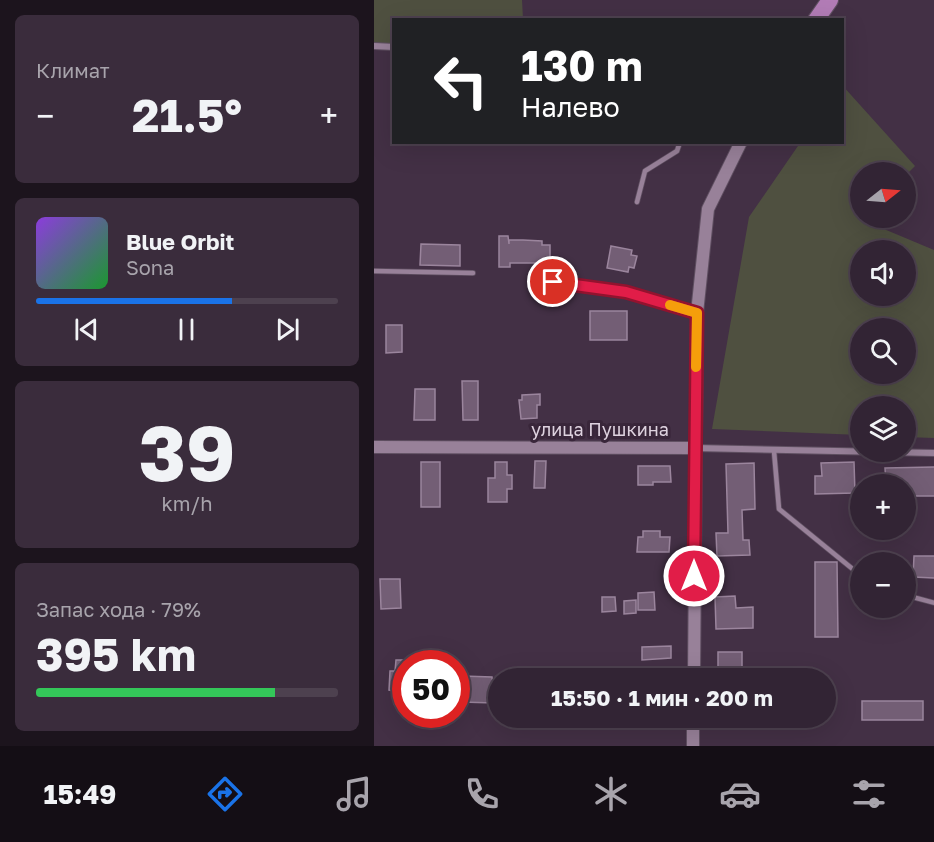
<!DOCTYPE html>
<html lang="ru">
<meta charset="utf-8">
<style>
body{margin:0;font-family:"Golos Text",sans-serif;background:#3a2c3c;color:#f1f3f6;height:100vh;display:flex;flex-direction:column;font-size:22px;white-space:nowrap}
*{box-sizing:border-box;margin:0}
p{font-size:20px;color:#a8a4ac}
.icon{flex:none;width:33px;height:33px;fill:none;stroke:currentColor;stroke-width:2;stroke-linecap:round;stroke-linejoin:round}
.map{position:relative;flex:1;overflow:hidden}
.details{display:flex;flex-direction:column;gap:15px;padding:15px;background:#1c141d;width:374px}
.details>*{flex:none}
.guide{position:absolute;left:18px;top:18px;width:452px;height:126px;border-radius:0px;box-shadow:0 6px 24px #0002,0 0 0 2px #4d414f;background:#202124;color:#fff;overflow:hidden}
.needle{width:39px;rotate:73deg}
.tools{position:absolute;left:476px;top:162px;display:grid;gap:12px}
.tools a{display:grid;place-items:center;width:66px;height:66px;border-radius:50%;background:#322434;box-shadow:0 6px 24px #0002,0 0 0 2px #4d414f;font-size:30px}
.speed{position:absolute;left:18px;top:650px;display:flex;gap:12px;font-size:30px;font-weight:700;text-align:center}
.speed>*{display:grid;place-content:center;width:78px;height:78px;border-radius:50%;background:#322434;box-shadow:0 6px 24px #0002,0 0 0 2px #4d414f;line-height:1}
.speed .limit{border:9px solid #d22;background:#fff;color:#111}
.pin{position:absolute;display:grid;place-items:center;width:51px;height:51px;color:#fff;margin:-26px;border:3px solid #fff;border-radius:50%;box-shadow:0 2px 6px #0007}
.me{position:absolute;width:66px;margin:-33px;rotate:0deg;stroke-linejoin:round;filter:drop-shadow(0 0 4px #0008)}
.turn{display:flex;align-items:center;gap:21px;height:126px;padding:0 30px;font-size:27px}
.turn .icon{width:78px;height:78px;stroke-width:2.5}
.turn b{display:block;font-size:42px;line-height:51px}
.big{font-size:45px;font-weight:700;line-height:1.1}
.details .card{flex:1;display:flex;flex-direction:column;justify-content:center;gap:9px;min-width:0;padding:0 21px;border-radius:9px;background:#3a2c3c}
.details .dial{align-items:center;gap:0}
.dial b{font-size:78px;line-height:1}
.song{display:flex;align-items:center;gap:18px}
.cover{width:72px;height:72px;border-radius:9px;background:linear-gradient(135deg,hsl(270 70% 55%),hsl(130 70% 35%))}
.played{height:6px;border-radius:3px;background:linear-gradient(90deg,#1a73e8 65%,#4d414f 65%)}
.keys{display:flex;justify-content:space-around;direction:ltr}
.heat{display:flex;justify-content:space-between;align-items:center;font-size:33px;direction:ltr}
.charge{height:9px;border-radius:4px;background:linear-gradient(90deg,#34c759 79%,#4d414f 0)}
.trip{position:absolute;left:114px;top:668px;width:348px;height:60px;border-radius:30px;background:#322434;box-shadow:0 6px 24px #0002,0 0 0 2px #4d414f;font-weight:700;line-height:60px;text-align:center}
.dock{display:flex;height:96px;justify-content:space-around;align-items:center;background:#140e15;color:#a8a4ac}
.dock .icon{width:42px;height:42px}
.dock .active{color:#1a73e8}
.dock b{font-size:27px;color:#f1f3f6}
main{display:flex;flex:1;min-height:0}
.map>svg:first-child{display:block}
.green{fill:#4f5040;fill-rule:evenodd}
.building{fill:#735e75;stroke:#9b859d;stroke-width:1.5}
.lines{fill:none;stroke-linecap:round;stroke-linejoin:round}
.service-casing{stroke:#5f4f61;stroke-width:6}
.minor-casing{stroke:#5f4f61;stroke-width:8}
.secondary-casing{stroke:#5f4f61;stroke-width:14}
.trunk-casing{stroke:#5f4f61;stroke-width:18}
.service{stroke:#988199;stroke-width:4.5}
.minor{stroke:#988199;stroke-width:6}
.secondary{stroke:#988199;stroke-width:12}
.trunk{stroke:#b27cb6;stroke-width:16}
.route-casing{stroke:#92132f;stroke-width:15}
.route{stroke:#e11d48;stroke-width:10}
.slow{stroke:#f59e0b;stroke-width:10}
.labels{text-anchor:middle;stroke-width:6;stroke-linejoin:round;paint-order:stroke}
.street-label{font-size:18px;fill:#ded2df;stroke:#39263a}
</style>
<main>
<section class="details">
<div class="card"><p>Климат</p>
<div class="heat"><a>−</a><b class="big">21.5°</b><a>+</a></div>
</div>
<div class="card">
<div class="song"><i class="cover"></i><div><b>Blue Orbit</b><p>Sona</p></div></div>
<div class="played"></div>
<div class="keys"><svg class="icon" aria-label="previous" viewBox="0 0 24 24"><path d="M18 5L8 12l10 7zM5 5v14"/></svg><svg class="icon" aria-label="pause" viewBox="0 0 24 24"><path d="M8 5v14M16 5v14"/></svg><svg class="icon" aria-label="next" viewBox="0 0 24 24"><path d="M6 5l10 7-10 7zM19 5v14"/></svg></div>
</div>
<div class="card dial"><b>39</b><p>km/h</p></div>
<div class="card"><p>Запас хода · 79%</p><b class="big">395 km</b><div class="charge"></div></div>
</section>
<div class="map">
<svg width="561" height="746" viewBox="0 0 561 746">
<rect width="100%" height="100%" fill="#433045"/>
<path class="green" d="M0,0H148L149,19L20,20L19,43H0Z
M468,85L541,166L531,176V172H486V219L560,250V438L531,437V406H486V435L338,429L375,217L426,143L468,142ZM486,250H531V296H486ZM486,328H531V374H486Z"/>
<path class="building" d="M125,236H134L135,244V240H149L168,241V245H176V263H136V267H125Z
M47,244L86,245V266L46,265Z
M237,246L258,250L257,255L263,256L260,268L255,267L254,272L233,268Z
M216,311H253V340H216Z
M12,325H28V352L12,353Z
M88,381H104V420H89Z
M41,389H61V420H40Z
M166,394V405H163V418L147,419L145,400H148V395Z
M161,461H172L171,488H160Z
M47,462H66V507H47Z
M121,462H133V475H138V489H133V502H114V478H121Z
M480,462L481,493L441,494V476H448L447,463Z
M380,463L381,509L368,510L369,540H375L376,555L343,556L342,533H354L352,464Z
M264,466H296L297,482H279V485H264Z
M561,467V496H531V484H512L511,468Z
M269,531H286V537H296L295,552H263L264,537H269Z
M540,556H561V578L539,577Z
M441,562H463L464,637H441Z
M6,579H26L27,608L7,609Z
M280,592L281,610H264V593Z
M361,596L362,608L379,607V628L342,629L341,597Z
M228,597H241L242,611L228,612Z
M262,600V613L250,614V601Z
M297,646V658L268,660V647Z
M344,652H368V672H344Z
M22,660H32V705L20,704L21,691L15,690L16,671H21Z
M88,676L118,677L120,703L87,702Z
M488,701H549V720H488Z"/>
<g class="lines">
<g class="service-casing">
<path id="service" d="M263,202L271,171L303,151L306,142
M0,271L99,273
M179,282L252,292L323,313
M400,451L405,509L486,575
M531,595L561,603"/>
</g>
<g class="minor-casing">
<path id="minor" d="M0,46L20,47
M321,448L561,453"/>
</g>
<g class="secondary-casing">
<path id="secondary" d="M0,447L321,448
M320,678L323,313L334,209L367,142
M319,746V717"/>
</g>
<g class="trunk-casing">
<path id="trunk" d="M442,20L456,0"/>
</g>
<use href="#service" class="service"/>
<use href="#minor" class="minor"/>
<use href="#secondary" class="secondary"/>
<use href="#trunk" class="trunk"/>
</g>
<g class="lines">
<g class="route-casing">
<path id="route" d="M179,282L252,292L323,313L320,576"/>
</g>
<use href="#route" class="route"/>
<path class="slow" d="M296,305L323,313L322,367"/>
</g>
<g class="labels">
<g class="street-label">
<text x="226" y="436">улица Пушкина</text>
</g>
</g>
</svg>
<div class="tools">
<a><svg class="needle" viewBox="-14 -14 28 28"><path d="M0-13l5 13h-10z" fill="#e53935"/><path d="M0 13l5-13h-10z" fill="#a8a4ac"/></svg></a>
<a><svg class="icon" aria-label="sound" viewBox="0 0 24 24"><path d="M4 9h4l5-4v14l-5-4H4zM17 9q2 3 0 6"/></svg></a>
<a><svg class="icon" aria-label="search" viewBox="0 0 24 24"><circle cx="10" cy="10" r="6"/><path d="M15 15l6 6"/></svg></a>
<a><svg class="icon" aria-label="layers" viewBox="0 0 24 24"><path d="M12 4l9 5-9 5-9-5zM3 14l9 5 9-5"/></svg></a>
<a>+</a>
<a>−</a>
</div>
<div class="speed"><div class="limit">50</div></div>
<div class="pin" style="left:179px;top:282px;background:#d93025"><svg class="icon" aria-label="arrive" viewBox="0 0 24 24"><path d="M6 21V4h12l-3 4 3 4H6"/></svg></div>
<svg class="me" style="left:320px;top:576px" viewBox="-20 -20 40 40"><circle r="17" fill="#e11d48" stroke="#fff" stroke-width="3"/><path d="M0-11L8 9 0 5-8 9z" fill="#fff"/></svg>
<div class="trip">15:50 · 1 мин · 200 m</div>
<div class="guide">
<div class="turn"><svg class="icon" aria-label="left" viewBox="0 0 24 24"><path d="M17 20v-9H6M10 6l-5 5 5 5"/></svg><div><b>130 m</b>Налево</div></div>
</div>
</div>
</main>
<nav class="dock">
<b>15:49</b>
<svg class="icon active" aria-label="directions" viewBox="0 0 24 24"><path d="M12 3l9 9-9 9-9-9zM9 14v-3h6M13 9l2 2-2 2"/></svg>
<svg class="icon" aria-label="music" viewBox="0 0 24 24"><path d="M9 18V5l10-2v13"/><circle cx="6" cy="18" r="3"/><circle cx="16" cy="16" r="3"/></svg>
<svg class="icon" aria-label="phone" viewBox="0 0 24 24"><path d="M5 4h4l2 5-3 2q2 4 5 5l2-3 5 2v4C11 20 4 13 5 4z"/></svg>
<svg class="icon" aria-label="climate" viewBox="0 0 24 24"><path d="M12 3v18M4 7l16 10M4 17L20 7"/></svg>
<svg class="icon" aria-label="car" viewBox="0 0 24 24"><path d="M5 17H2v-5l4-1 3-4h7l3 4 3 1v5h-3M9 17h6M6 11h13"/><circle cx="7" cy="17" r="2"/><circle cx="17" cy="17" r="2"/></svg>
<svg class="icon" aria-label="filters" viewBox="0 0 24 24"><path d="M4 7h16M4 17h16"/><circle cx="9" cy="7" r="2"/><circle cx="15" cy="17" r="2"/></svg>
</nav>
